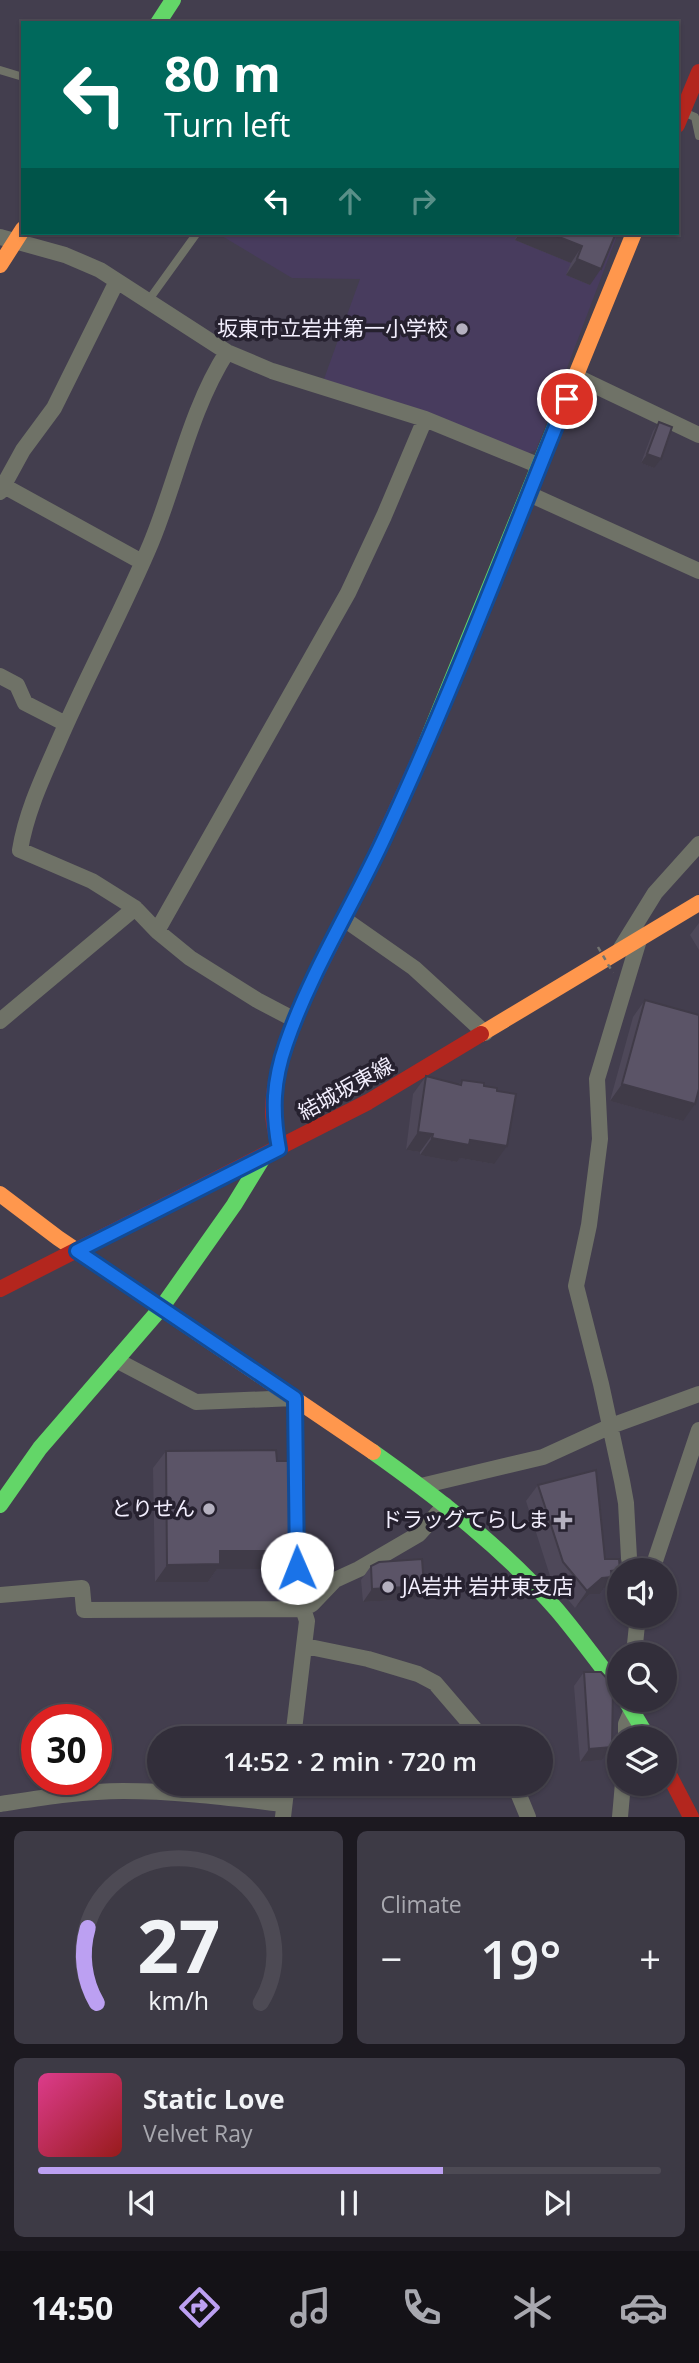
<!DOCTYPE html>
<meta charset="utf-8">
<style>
body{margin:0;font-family:"Open Sans","Noto Sans JP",sans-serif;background:#3d3a45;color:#f1f3f6;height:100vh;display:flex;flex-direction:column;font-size:26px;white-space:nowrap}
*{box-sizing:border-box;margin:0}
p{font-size:23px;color:#a8a8af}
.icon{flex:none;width:38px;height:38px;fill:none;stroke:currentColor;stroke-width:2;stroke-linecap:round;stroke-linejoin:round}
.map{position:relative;height:1817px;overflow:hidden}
.drawer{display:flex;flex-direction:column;gap:14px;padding:14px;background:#1c1920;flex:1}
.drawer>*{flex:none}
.banner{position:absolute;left:21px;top:21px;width:658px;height:214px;border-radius:0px;box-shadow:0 2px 5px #0004,0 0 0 2px #4d4a54;background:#00695c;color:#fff;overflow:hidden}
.tools{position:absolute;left:607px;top:1558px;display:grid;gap:14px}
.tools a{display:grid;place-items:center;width:70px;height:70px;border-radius:50%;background:#322e3a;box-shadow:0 2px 5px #0004,0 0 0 2px #4d4a54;font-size:35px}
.speed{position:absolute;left:21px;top:1704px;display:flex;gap:14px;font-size:35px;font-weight:700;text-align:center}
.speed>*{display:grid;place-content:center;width:91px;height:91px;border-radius:50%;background:#322e3a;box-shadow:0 2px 5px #0004,0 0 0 2px #4d4a54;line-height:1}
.speed .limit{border:10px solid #d22;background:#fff;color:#111}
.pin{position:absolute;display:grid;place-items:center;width:60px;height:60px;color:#fff;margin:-30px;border:4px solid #fff;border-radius:50%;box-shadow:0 2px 7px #0007}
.me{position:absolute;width:77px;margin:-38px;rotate:359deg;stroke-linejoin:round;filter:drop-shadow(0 0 5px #0008)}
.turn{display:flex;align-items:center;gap:24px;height:147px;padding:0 28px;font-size:32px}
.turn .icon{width:91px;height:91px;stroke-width:2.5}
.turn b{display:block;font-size:49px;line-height:60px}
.lanes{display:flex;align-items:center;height:66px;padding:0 28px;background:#0003;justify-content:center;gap:35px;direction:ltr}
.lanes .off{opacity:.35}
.big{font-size:52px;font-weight:600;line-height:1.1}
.drawer .widget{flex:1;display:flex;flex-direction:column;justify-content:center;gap:10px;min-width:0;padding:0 24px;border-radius:10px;background:#3d3a45}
.drawer .dial{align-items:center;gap:0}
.dial svg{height:182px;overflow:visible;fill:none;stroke:#4d4a54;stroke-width:7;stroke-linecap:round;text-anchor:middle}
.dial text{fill:#f1f3f6;stroke:none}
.song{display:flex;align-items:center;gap:21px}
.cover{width:84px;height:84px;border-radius:10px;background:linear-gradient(135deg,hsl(330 70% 55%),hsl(0 70% 35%))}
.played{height:7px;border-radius:4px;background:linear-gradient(90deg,#bca0f2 65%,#4d4a54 65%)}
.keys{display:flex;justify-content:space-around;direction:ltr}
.heat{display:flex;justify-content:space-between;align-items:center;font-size:38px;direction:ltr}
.drawer .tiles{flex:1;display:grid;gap:14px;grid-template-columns:1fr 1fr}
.widget:last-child{grid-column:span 2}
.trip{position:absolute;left:147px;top:1726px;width:406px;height:70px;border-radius:35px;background:#322e3a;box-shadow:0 2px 5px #0004,0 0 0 2px #4d4a54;font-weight:600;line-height:70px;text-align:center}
.tab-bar{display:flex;height:112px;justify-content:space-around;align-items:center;background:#141217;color:#a8a8af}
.tab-bar .icon{width:49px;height:49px}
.tab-bar .current{color:#bca0f2}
.tab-bar b{font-size:32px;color:#f1f3f6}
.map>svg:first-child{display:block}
.built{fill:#483c5e}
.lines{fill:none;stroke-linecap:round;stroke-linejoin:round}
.lane{stroke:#6f7267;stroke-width:8}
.street{stroke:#6f7267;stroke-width:16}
.fast{stroke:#63d668;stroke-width:16}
.slow{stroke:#ff974d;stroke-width:16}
.jam{stroke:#b3261e;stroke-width:16}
.path-bridge{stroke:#737470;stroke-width:2.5;stroke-dasharray:5 5;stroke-linecap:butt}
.wall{fill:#4e4859}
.shaded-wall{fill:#403b48}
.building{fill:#5b5467;stroke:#403b48;stroke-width:2}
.route-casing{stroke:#114b97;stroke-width:18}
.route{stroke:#1a73e8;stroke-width:12}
.poi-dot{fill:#b5b1c0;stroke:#26212f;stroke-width:2.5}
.labels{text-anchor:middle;stroke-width:7;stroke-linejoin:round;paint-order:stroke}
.poi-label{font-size:21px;fill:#f3effe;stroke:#26212f;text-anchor:end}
.street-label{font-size:21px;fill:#f3effe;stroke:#26212f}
</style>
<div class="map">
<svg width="699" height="1817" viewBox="0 0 699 1817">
<rect width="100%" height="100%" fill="#433e4e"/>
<path class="built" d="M217,233H618L536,450L526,454L324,379L360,279L292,278Z"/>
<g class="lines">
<path class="lane" d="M0,70L23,77
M683,112L695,117L699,136
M148,301L197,233"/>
<path class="street" d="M0,237L65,255L100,270L227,352L272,371L425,419L540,466
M227,352C190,410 177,480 151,543C122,612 86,677 57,745C42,779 26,813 20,850L92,881L135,908L157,931L190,958L257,1000L295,1020
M577,377L699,435
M4,486L142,562
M0,492L23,450L54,408L117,281
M529,494L699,571
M0,676L17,685L25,703L66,724
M344,919L414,968L485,1033
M157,931L348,593L384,516L425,419
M621,948L655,893L699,844
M0,1021L135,908
M116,1360L196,1402L295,1398L298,1593L307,1621L293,1738
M421,1486L543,1457L611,1426L699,1394
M632,1570L629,1558L626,1503L622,1481L601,1384L576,1286L589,1225L600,1139L597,1079L639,940
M652,1570L699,1430
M0,1595L82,1588L84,1610L303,1609L312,1604L335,1580L359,1569L419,1534L445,1505
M305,1646L368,1659L418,1674L435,1683L478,1733L485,1738
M634,1654L638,1615
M626,1738V1724L632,1710
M514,1783L528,1817
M0,1804C40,1798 82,1791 123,1791C177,1791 231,1798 284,1804
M283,1817L287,1783
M620,1817L623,1783"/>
<path class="fast" d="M158,23L173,0
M424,748L563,407
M373,1452C438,1498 504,1549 557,1610C579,1636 599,1664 620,1691
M0,1505L40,1448L162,1307L234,1205L264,1156
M625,1699L648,1738"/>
<path class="slow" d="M0,265L23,229
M563,407L634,233
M481,1034L699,903
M0,1194L58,1238L373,1452"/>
<path class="jam" d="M677,125L699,72
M279,1149C277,1137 273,1125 273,1112C273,1042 324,961 354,899C379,849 401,799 424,748
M0,1289L368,1102L481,1034
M665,1767L691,1817"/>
<path class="path-bridge" d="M598,947L613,973"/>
</g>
<path class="wall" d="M517,233H616L590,285L566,275L571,263L515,240Z
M659,422L654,468L641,463L653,431Z
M699,923V950L690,935Z
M645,1000L683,1121L610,1101L633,1017Z
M426,1076L459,1084L462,1080L494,1164L460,1158L457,1162L420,1155V1152L406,1150L413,1094Z
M166,1451L282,1569H217L208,1582H155L153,1468Z
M538,1485L605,1559L609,1587L604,1588L600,1594H590L575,1608L551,1579L526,1501Z
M371,1566L424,1586L414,1599L363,1602L361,1580Z
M584,1672L612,1747L602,1760L580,1762L574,1686Z"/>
<path class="shaded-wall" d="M520,233H549L582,246L571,263L515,240Z
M577,259L601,269L590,285L566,275Z
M647,454L661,459L654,468L641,463Z
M622,1084L695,1104L683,1121L610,1101Z
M418,1132L433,1134L420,1152L406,1150Z
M432,1138L470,1140L507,1146L494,1164L460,1158L457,1162L420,1155Z
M220,1551H294L282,1569H217L208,1582H155L167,1565Z
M611,1571H620V1572L609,1587L604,1588L600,1594H590L575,1608L587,1591Z
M424,1586L414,1599L363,1602L372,1589Z
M612,1747L602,1760L580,1762L589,1749Z"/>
<path class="building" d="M549,233H616L601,269L577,259L582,246Z
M659,422L672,427L661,459L647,454Z
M645,1000L699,1015V1089L695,1104L622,1084Z
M426,1076L461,1085L462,1080L484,1083V1086L497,1088V1091L516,1094L507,1146L470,1140L469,1145L432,1138L433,1134L418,1132Z
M276,1450L277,1461H293L294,1551H220V1564L167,1565L166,1451Z
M596,1470L605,1559H619L620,1570L611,1571L612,1577L602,1578L587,1591L563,1562L538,1485Z
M422,1559L424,1586L372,1589L371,1566L379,1562Z
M584,1672H601L613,1685L612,1747L589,1749Z"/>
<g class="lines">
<g class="route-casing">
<path id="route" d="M297,1568L295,1398L77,1251L279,1149C272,1111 273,1081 286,1044C311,971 354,904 386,834C452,692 508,545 567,399"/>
</g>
<use href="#route" class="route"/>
</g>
<g class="poi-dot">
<circle cx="462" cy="329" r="7"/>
<circle cx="209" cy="1509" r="7"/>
<path d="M559.5 1509.5h7v7h7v7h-7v7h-7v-7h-7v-7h7z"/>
<circle cx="388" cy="1587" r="7"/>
</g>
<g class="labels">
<g class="poi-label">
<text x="448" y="336">坂東市立岩井第一小学校</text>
<text x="195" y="1516">とりせん</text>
<text x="549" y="1527">ドラッグてらしま</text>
<text x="402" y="1594" text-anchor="start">JA岩井 岩井東支店</text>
</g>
<g class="street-label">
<text transform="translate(346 1089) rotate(-29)" y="7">結城坂東線</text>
</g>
</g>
</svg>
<div class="tools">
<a><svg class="icon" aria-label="sound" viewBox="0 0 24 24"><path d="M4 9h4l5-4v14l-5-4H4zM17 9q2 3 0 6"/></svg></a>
<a><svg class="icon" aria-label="search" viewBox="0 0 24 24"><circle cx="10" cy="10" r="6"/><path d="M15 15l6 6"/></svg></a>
<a><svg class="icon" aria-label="layers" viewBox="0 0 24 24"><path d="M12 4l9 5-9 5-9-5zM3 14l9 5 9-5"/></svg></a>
</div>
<div class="speed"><div class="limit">30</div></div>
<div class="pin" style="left:567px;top:399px;background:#d93025"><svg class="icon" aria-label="arrive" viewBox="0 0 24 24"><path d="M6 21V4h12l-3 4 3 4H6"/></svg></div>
<svg class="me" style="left:297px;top:1568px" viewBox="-20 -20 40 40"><circle r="19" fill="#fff"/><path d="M0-13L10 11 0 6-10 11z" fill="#1a73e8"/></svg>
<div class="trip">14:52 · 2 min · 720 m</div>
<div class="banner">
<div class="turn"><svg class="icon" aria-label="left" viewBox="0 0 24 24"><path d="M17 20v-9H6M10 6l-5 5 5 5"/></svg><div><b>80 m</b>Turn left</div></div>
<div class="lanes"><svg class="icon" aria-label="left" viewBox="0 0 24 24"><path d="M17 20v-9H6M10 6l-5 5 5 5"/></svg><svg class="icon off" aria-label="ahead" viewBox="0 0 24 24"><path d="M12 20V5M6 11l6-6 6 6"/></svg><svg class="icon off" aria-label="right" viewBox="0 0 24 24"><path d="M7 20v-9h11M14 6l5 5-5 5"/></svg></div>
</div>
</div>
<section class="drawer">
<div class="tiles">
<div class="widget dial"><svg viewBox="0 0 100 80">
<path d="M14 69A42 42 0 1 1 86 69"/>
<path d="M14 69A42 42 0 0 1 10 36" stroke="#bca0f2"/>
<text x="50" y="56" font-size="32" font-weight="700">27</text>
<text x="50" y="72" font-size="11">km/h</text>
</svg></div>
<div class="widget"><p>Climate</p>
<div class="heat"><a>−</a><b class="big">19°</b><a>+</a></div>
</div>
<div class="widget">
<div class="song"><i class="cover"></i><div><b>Static Love</b><p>Velvet Ray</p></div></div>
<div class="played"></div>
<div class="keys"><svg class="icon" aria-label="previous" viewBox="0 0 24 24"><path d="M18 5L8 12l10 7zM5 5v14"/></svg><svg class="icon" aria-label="pause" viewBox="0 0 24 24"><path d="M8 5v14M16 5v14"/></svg><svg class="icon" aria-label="next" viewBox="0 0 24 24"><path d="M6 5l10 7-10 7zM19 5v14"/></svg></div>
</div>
</div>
</section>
<nav class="tab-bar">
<b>14:50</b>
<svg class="icon current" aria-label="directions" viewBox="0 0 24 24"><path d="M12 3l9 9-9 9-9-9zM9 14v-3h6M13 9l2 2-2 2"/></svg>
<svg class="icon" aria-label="music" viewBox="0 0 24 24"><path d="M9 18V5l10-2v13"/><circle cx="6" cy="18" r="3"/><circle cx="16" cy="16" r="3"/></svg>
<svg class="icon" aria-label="phone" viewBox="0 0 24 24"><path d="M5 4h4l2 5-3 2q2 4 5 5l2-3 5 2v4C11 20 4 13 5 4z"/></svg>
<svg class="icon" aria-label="climate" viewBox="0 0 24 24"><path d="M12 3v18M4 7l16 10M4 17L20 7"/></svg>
<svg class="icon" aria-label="car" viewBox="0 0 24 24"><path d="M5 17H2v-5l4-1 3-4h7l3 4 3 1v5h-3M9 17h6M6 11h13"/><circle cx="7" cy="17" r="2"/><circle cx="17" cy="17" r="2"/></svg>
</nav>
